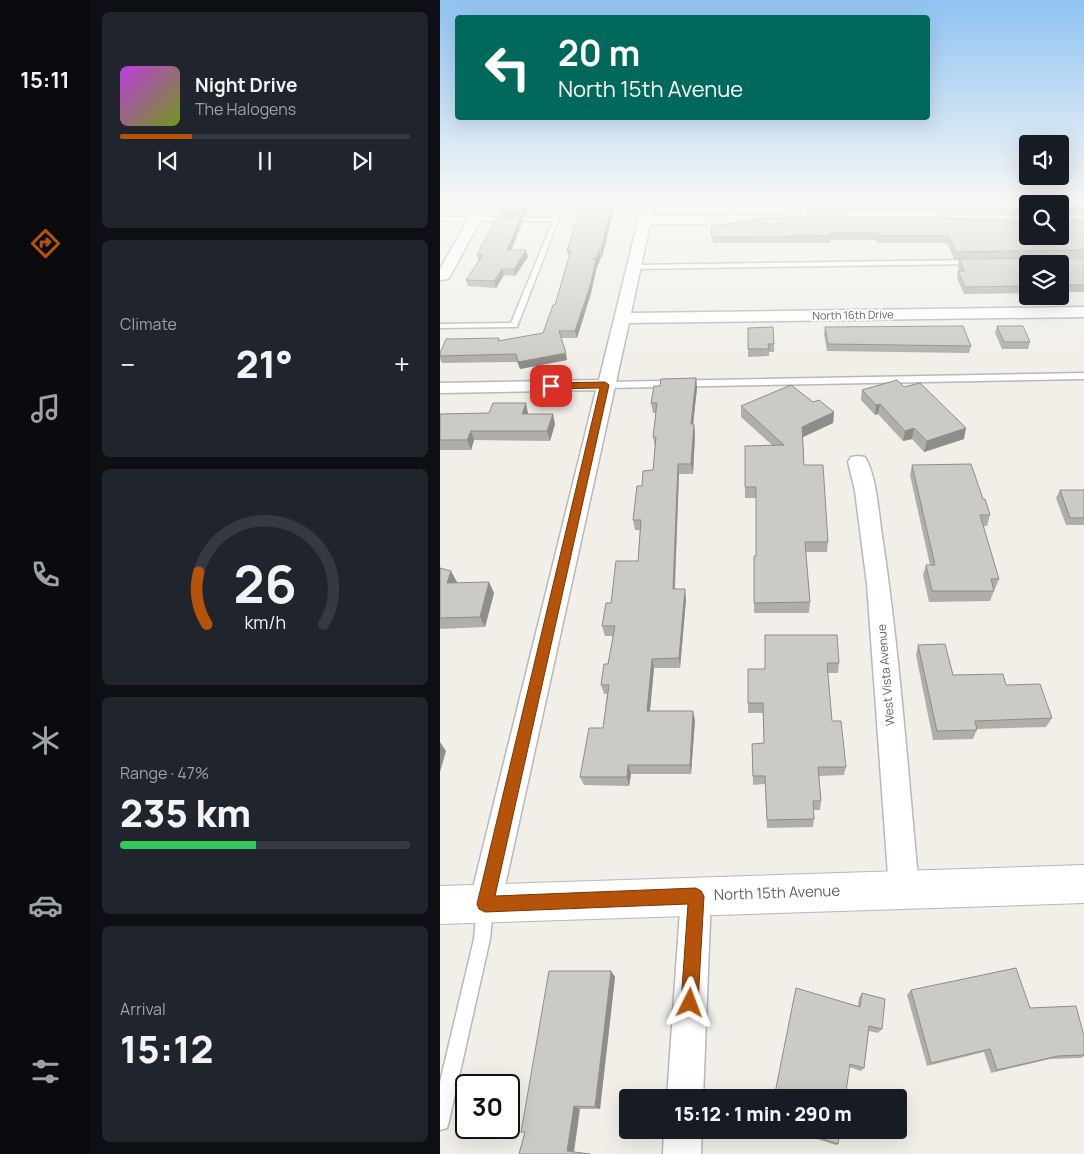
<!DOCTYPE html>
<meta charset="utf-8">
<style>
body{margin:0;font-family:Manrope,sans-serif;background:#20242c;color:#f1f3f6;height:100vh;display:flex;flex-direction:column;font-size:19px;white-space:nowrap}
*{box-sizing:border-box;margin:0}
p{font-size:16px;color:#9ea1a6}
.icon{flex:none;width:28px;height:28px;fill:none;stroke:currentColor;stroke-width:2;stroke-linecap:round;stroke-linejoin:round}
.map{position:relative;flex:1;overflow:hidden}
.details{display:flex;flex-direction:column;gap:12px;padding:12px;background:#0d0f14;width:350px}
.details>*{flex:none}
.top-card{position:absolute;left:15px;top:15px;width:475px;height:105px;border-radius:5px;box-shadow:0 5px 20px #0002;background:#00695c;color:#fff;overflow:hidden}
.fabs{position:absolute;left:579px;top:135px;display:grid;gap:10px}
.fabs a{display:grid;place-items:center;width:50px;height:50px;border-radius:5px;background:#171b24;box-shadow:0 5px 20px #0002;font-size:25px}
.speed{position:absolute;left:15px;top:1074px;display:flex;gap:10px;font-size:25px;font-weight:700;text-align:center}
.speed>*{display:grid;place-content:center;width:65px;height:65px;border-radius:50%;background:#171b24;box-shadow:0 5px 20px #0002;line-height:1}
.speed .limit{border:2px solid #111;border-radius:8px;background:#fff;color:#111}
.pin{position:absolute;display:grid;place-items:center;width:42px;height:42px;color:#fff;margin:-21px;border-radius:10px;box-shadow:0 2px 8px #0006}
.me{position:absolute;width:55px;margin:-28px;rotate:3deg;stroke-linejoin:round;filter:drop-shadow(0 0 4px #0008)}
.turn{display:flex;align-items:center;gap:18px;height:105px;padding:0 20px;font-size:22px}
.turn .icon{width:65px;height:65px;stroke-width:2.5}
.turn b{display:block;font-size:35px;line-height:42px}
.big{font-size:38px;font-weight:800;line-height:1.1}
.details .card{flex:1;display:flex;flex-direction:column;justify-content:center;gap:8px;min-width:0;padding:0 18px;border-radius:8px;background:#20242c}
.details .dial{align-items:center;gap:0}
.dial svg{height:130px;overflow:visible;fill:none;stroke:#363941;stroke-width:7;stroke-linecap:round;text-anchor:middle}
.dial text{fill:#f1f3f6;stroke:none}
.song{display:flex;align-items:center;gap:15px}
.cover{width:60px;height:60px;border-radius:8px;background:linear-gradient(135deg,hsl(290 70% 55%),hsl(80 70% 35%))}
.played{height:5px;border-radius:2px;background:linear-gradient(90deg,#b45309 25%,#363941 25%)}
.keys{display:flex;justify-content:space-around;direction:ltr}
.heat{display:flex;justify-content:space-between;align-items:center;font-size:28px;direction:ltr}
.charge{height:8px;border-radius:4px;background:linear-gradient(90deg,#34c759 47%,#363941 0)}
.trip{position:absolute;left:179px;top:1089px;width:288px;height:50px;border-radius:5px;background:#171b24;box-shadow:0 5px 20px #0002;font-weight:800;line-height:50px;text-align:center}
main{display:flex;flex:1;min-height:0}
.tabs{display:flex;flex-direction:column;width:90px;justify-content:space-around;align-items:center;background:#090b0e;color:#9ea1a6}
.tabs .icon{width:35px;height:35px}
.tabs .current{color:#b45309}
.tabs b{font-size:22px;color:#f1f3f6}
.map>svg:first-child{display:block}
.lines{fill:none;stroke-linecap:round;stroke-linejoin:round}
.service-casing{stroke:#b5b8bc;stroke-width:3}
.minor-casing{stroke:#b5b8bc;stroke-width:3}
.tertiary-casing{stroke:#b5b8bc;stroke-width:2}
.service{fill:#fff;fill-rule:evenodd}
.minor{fill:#fff;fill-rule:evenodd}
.tertiary{fill:#fff;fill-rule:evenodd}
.wall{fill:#afaea9}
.shaded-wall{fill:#8f8d8a}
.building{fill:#cccac5;stroke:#8f8d8a}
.route{fill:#b45309;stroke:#753606}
.labels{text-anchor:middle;stroke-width:4;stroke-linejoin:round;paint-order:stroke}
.far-street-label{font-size:11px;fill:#5f6368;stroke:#fff}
.street-label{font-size:12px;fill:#5f6368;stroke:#fff}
.near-street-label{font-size:15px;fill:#5f6368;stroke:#fff}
</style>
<main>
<nav class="tabs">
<b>15:11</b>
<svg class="icon current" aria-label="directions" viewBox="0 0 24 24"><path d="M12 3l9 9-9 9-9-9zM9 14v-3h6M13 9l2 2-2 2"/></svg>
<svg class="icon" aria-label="music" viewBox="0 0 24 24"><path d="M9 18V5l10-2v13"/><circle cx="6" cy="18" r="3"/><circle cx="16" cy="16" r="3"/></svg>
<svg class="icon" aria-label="phone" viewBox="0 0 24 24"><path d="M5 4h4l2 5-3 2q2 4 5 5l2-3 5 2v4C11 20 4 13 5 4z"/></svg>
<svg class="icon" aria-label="climate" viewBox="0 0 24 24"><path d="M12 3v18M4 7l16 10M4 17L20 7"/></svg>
<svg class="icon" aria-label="car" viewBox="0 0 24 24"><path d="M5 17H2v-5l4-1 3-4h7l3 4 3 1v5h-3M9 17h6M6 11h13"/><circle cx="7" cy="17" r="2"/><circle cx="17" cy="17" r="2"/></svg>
<svg class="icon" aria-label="filters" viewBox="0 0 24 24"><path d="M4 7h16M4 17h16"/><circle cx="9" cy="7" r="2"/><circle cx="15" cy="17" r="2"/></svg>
</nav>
<section class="details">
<div class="card">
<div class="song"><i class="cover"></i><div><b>Night Drive</b><p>The Halogens</p></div></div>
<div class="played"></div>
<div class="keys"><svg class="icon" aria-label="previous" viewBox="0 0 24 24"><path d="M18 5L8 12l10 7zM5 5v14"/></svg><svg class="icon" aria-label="pause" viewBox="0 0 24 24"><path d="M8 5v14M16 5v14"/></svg><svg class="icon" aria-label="next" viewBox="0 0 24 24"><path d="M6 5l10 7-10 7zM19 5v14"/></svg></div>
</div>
<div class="card"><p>Climate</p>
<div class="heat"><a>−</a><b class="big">21°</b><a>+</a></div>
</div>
<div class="card dial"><svg viewBox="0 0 100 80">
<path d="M14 69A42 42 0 1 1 86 69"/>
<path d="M14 69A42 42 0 0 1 9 37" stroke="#b45309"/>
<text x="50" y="56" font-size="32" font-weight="700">26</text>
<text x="50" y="72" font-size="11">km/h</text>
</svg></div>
<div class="card"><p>Range · 47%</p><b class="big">235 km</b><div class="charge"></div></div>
<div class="card"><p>Arrival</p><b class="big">15:12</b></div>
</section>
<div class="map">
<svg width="644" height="1154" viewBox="0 0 644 1154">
<rect width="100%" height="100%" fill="#f1efe8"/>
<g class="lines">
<g class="service-casing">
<path id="service" d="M0,217L119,218L77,327L0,328V324L71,323L113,221H0Z
M532,260L536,262L535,264L193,269L189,267L193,265Z
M644,373V379L165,388L161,385L165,382Z
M45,899L51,901L53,907L50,939L9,1121L7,1128L0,1130V1082L34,939L37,907L39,901Z"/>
</g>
<g class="minor-casing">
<path id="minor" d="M39,201H51L10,276L8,279L0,280V269Z
M203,201H215L212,216L343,215L350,219L343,223L210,224L191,313L644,307V317L189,323L61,904L56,915L45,920L34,915L29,904L156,390L0,393V383L159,380Z
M418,456L425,457C437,476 439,519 443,542C460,657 468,774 479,889L475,900L464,904L453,900L449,889L427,584L415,491L408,462L411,457Z
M256,881L267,885L271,896L263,1098H227L241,896L245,885Z
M224,1130H262L261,1154H223Z"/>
</g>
<g class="tertiary-casing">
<path id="tertiary" d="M644,865V903L0,924V886Z"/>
</g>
<use href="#service" class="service"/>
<use href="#minor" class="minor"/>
<use href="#tertiary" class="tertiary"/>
</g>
<path class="wall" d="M0,201H19V204H0Z
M65,201H176L162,257H161L158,265L157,266L151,293L137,338H121L127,360L80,369L77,362L2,363L0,359V353L59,338L60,341L103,333L115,305L129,257L127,251L142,202H91L85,216H62L61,209Z
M318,201H644V215H621L622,220H644V257L514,259L507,243H437L436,240H390V243H273L271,227L620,236L588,204V216L474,212L367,213L366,203L318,204Z
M81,217L82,223L71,250H86L88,257L75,276L64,275L56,288L28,286L26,280L38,261L37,255Z
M644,258V292H620V264H588V293L524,294L517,278L518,271H519L518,267L519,259Z
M557,326L590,342L588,349H562L555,333Z
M385,327L531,346L529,353L387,351L384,334Z
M308,328L334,344V352H329V356L308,357Z
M256,378L257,388L253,424L255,434L253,474H239L235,589L246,599L240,668H214L210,711L255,720L251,774H191L189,786L144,785L140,777L163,728L167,694H164L161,685L168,664L173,636H165L162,626L171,603L198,561L200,530H195L193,520L202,486L213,470L215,447L213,437L216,413H213L211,403L220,386Z
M464,387L524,439L484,452L472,439L463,441L438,414L435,415L421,400L422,390Z
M373,402L394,412L393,423L363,437L364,465L388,542L387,552H366L370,602L369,613H314V556H316V498H305V487L332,445L301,417V406Z
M88,413V414L115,424L110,441L34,440L31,450H0V414Z
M472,465L543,499L550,515L547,526H543L559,579L555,589H554V591L550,601L489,602L483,575L486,565H490L470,475Z
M620,490H644V525H626L616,498Z
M0,568L17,582L16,583L54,593L45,627L0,629Z
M325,635L399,663L398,673H388L392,721L406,767L404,775L379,776L381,801L380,810H374V819L373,827L327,828L325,784L313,785L312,744L324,743L323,713H308V703L325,669Z
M478,645L513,675L566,685L612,718L606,727L537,729L533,739L493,740L476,655Z
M171,971L175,977L160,1109H140L79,1154L85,1132H81Z
M471,990L590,1008L644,1036V1056L641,1058L610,1059L551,1073L544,1052L487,1066L467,995Z
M422,993L442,1029L438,1033L429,1031L424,1068L421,1071L409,1067L419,998Z
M349,1130H400L398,1144L396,1145Z"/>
<path class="shaded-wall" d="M87,201H90L91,202L85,216L83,209Z
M173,201H176L162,257L161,250Z
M81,217L82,223L69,256L67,250Z
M86,250L88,257L75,276L74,269Z
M159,250L161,257L158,265L157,266L151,293L137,338L135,331L153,259Z
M62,269L64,275L56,288L54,281Z
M126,353L127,360L80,369L78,362Z
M256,378L257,388L252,434L251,424Z
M86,403L88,413L85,424L82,414Z
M440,404L438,414L435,415L436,405Z
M394,412L393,423L361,438L362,427Z
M113,414L115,424L110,441L107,431Z
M254,424L255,434L253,474L251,464Z
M474,428L472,439L463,441L465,431Z
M526,428L524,439L484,452L487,441Z
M31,431L34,440L31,450L27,440Z
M238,464L239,474L234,599L233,589Z
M11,571L17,582L13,594L7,583Z
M49,582L54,593L45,627L40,617Z
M245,589L246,599L240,668L239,658Z
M212,659L214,668L209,720L207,711Z
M253,711L255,720L251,774L250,765Z
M0,742L6,751L0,772Z
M188,765L191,774L189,786L187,777Z
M171,971L175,977L160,1109L155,1107Z
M134,1106L140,1109L134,1152L127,1151Z"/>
<path class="building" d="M65,201H87L83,209H61Z
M142,201H173L161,250H159L157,258L153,259H156L150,286L135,331H119L126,353L78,362L76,354L0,356V353L6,339L59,338L58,341L103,333L113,305H115L131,250L127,251Z
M366,201H644V208H622L620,210L622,220H644V250L516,252L509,236H438L437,233H390L391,236L272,237L271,227L321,218L475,217L588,221V236H620V204H588V209L475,205L367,206Z
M57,217H81L67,250H86L74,269H62L54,281L26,280L43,255H37Z
M644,258V285H620V264H588V286L525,287L518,271H524L519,259Z
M523,326L531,346L388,344L385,327Z
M557,326H583L590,342H564Z
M333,327L334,344H328L329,349H308V328Z
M256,378L251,424H254L251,464H238L233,589H245L239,658L212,659L207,711H253L250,765H188L187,777H140L149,728H163L169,685H161L164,664H168L175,626H162L166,603H171L176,561H198L201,520H193L197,486H202L203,471L213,470L216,437H213L217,403H211L214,386H220L221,379Z
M457,380L464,387L480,383L526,428L487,441L474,428L465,431L440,404L436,405L422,390Z
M351,385L373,402L379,400L394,412L362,427L364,465H383L388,542H365L370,602L314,603V556H316V487H305V446L344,445L301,406Z
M53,403H86L82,414H113L107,431H31L27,440H0V414L49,413Z
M531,464L543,499H545L550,515H540L559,579H551L554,591H492L486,565H495L472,465Z
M620,490H644V518H630Z
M0,568L11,571L7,583L49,582L40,617L0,618Z
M325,635H397L399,663H387L392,721H401L406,767H378L381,801H373L374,819L327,820L325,776H313L312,744L324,743L323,703H308V669H325Z
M505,644L513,675L563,674L566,685L600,684L612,718L535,721L537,730L497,731L478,645Z
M576,968L590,1008L636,1006L644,1036V1055L618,1056L557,1070L550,1049L491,1063L471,990Z
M109,971H171L155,1107L134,1106L127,1151L150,1154H79L85,1132H81Z
M356,988L420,1007L422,993L445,999L442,1029L429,1026L424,1068L410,1064L405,1098H334Z
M355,1130H400L398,1144Z"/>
<linearGradient id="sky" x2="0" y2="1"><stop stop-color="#8fc3f1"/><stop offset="0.56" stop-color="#f9f8f5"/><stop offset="1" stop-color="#f9f8f5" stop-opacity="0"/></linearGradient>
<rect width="644" height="362" fill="url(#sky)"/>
<path class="route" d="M165,382L169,385L55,896L256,888L261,891L264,896L258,1003L256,1009L250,1012L244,1009L241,1003L248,904L45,912L39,909L37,904L160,388L111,389L106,386L111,383Z"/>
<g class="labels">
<g class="far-street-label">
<text transform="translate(413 315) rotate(-1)" y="4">North 16th Drive</text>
</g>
<g class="street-label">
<text transform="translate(446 675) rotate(-95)" y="4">West Vista Avenue</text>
</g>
<g class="near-street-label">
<text transform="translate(337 893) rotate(-2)" y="5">North 15th Avenue</text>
</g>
</g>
</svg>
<div class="fabs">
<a><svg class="icon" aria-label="sound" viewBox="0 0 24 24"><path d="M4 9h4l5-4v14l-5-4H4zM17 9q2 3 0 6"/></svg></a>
<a><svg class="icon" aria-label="search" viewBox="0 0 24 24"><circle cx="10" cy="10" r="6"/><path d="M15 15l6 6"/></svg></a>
<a><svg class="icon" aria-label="layers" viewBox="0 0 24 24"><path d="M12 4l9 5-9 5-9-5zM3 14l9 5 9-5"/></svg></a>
</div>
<div class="speed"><div class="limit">30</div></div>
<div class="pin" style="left:111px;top:386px;background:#d93025"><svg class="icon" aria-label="arrive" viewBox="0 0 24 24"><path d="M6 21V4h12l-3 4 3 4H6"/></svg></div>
<svg class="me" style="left:250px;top:1003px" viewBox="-20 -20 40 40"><path d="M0-17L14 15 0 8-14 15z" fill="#b45309" stroke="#fff" stroke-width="4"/></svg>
<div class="trip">15:12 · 1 min · 290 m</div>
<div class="top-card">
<div class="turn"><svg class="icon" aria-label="left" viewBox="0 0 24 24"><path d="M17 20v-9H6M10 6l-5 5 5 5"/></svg><div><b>20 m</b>North 15th Avenue</div></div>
</div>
</div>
</main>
